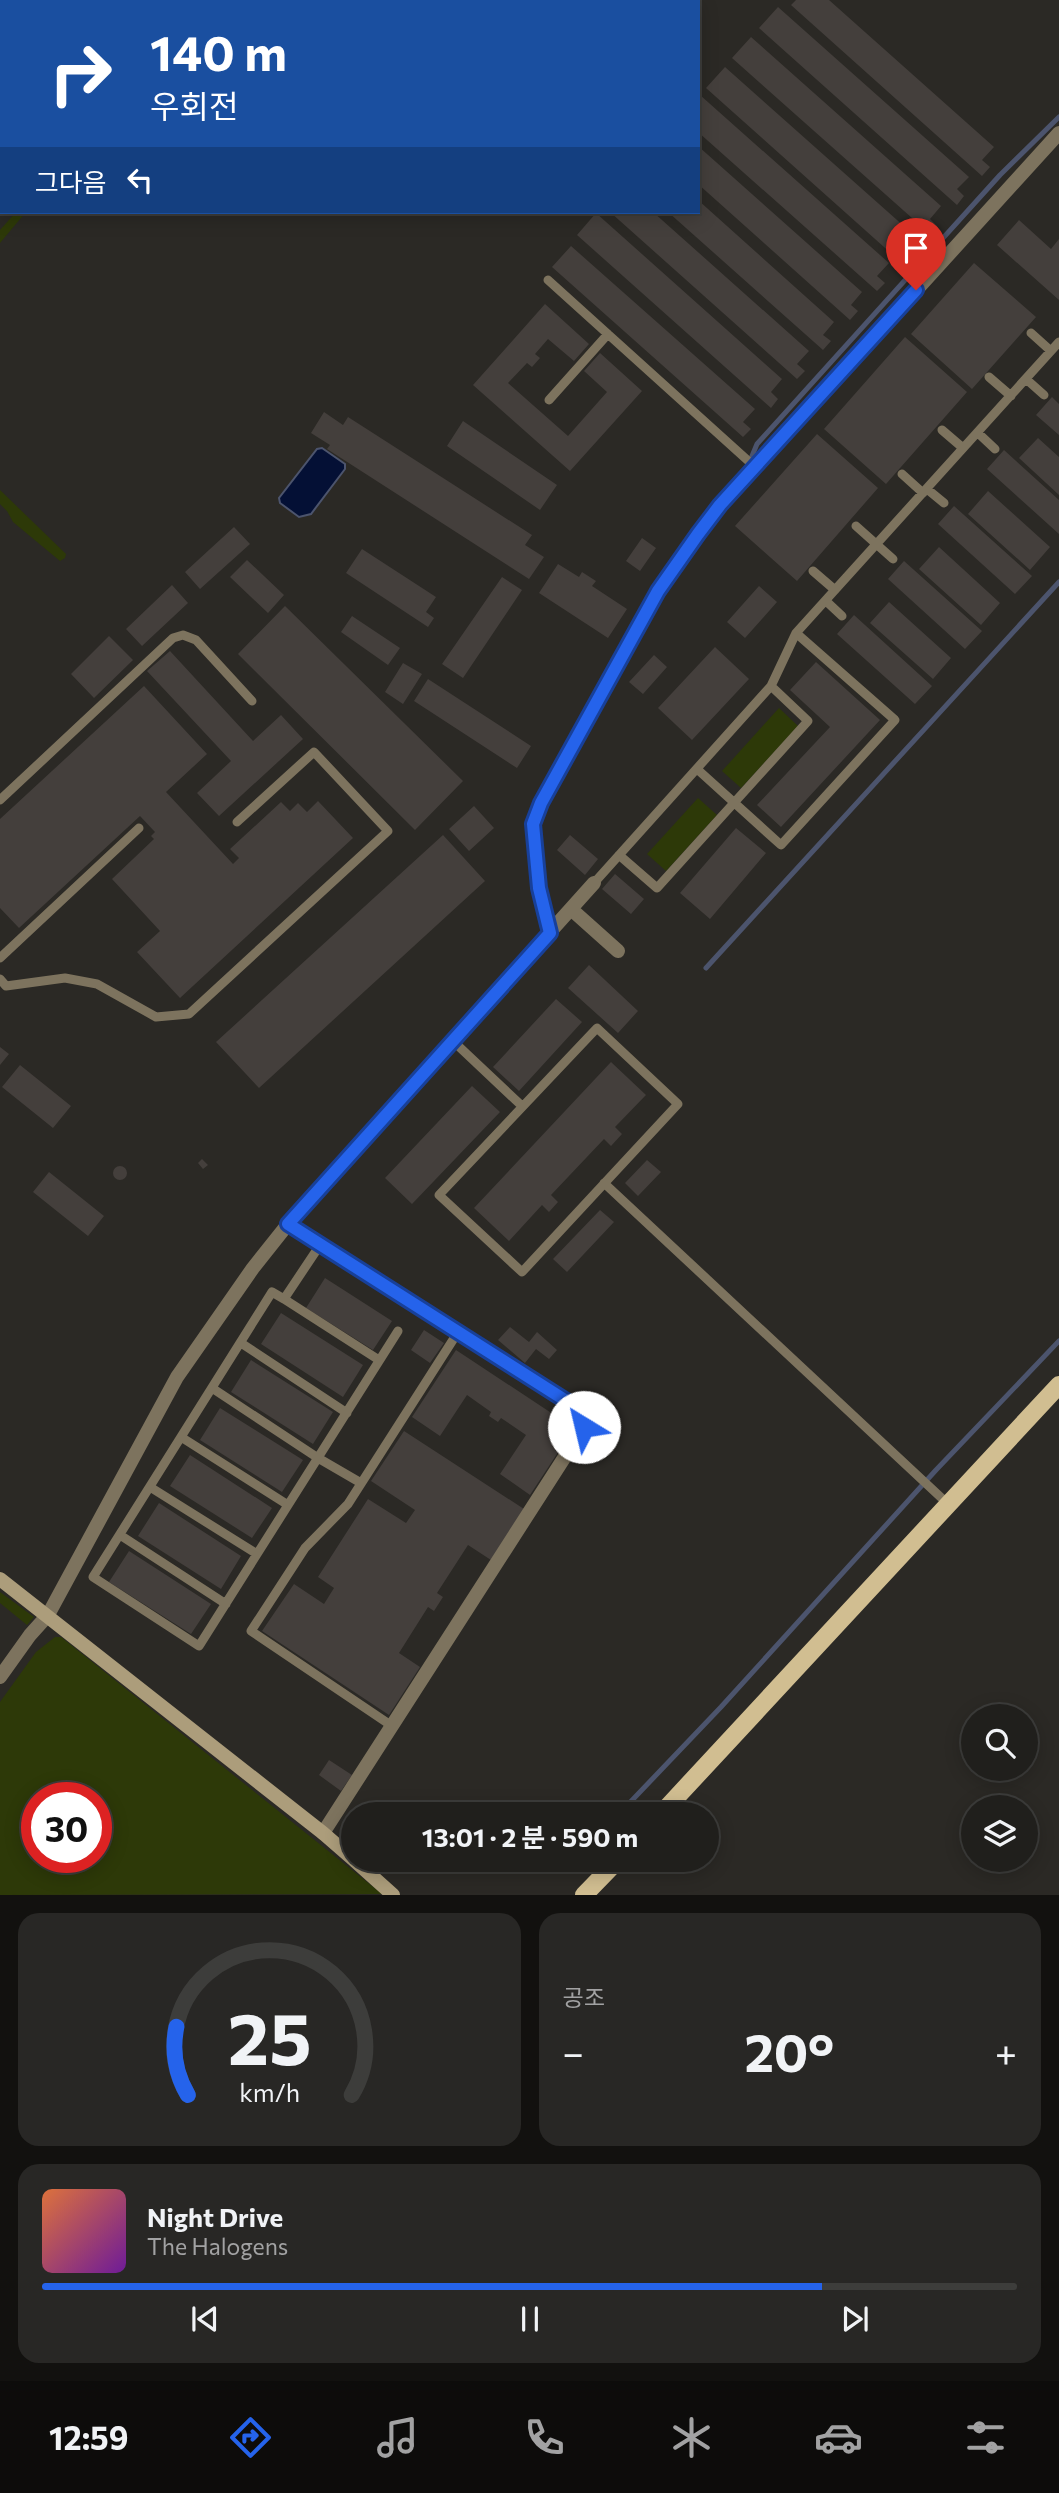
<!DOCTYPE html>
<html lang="ko">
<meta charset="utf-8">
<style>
body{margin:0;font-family:Commissioner,"Noto Sans KR",sans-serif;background:#282725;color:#f1f3f6;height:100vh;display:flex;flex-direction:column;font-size:26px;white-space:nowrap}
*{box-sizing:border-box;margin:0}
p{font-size:23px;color:#a2a2a3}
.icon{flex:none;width:38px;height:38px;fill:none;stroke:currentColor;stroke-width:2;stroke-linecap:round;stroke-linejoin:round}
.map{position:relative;height:1895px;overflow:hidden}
.panel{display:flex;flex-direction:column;gap:18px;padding:18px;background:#12110f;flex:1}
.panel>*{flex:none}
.banner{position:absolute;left:0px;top:0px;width:700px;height:214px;box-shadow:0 4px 18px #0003,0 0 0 2px #3d3d3b;background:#1a4fa0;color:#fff;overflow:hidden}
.controls{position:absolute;left:961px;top:1704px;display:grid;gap:14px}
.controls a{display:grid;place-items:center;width:77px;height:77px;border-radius:50%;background:#201f1c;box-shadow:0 4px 18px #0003,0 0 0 2px #3d3d3b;font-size:35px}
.speed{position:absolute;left:21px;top:1782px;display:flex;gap:14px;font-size:35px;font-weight:700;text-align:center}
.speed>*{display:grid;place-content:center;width:91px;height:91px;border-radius:50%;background:#201f1c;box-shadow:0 4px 18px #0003,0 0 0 2px #3d3d3b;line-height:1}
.speed .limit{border:10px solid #d22;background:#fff;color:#111}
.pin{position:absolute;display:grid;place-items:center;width:60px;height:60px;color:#fff;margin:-72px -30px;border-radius:50% 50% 50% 0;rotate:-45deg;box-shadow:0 0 7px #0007}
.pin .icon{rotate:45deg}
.me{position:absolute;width:77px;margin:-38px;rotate:324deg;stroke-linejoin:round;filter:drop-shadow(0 0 5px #0008)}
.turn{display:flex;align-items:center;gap:24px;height:147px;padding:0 35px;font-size:32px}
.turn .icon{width:91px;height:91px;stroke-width:2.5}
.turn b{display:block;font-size:49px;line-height:60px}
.then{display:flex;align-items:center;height:66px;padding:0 35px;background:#0003;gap:14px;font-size:26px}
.big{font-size:52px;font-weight:700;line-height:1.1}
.panel .card{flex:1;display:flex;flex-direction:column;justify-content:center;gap:10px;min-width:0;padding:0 24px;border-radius:21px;background:#282725}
.panel .dial{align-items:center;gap:0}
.dial svg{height:182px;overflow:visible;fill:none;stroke:#3d3d3b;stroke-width:7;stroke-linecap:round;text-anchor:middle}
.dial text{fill:#f1f3f6;stroke:none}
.song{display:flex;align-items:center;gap:21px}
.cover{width:84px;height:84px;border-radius:10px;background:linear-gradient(135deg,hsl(20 70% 55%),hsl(280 70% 35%))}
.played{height:7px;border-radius:4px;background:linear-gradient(90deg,#2563eb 80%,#3d3d3b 80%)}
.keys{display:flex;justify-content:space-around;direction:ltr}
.heat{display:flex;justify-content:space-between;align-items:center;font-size:38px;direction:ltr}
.panel .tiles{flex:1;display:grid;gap:18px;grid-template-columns:1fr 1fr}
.card:last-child{grid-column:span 2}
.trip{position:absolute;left:341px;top:1802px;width:378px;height:70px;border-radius:35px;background:#201f1c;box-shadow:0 4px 18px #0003,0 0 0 2px #3d3d3b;font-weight:700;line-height:70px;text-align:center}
.tabs{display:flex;height:112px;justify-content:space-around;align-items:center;background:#0d0c0b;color:#a2a2a3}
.tabs .icon{width:49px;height:49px}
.tabs .active{color:#2563eb}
.tabs b{font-size:32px;color:#f1f3f6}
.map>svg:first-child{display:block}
.green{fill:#2d3908;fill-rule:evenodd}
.water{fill:#041035;stroke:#4c546d;stroke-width:2}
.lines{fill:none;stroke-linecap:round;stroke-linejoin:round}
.stream{stroke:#4c546d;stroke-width:5}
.building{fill:#443f3c}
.service{stroke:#7d735e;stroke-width:9}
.minor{stroke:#7d735e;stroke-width:14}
.secondary{stroke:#ac9d7b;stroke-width:14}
.primary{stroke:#d1be91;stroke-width:18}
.route-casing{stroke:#184099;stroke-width:18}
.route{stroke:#2563eb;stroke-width:12}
</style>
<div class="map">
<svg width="1059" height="1895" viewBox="0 0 1059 1895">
<rect width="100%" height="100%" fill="#2b2925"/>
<path class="green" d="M16,212H26L0,243V230Z
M0,490L66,554L65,558L60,561L13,522L7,511L0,504Z
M779,708L798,726L741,788L722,771Z
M698,798L717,815L666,871L647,854Z
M0,1592L34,1617L27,1625L0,1603Z
M55,1637H61L382,1894L0,1895V1702L36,1652ZM37,1797H96V1857H37Z"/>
<path class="water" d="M322,448L345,464V469L311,514L299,517L280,503L279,498L317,449Z"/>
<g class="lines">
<path class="stream" d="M752,456L757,444L1000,175L1059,117
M706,968L1059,582
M618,1815L721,1707L936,1470L1059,1341"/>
</g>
<path class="building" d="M796,0H829L994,147L982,160L990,167L982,176L791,5Z
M778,7L969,177L957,189L964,196L957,205L759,28Z
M751,37L941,206L930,219L937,226L930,234L732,58Z
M725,67L915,236L903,249L911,255L903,264L706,88Z
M700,95L889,263L877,276L885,283L877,291L698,132Z
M698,146L862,292L851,305L858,311L850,320L698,184Z
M698,200L834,322L823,335L831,341L823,350L668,212H698Z
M610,212H653L809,351L797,364L805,371L797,379Z
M596,213L782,379L771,392L778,399L771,408L577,235Z
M1019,220L1051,249L1059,239V300L997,245Z
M571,246L755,409L743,422L751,429L743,437L552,267Z
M974,263L1036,317L972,389L911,334Z
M545,304L589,344L574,361L548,339L535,354L540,358L532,367L527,363L508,383L568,436L607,392L584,371L600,353L642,391L570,471L473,385Z
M905,337L967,392L886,484L824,429Z
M1052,397L1059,404V435L1036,415Z
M324,412L343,425L348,417L532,535L525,545L544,557L529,579L327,449L330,445L311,433Z
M463,421L557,485L540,510L447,446Z
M817,434L878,488L797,581L735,526Z
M1038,438L1059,457V495L1019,458Z
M1004,450L1059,500V534L987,469Z
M988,491L1050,547L1030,570L968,514Z
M954,506L1032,576L1015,594L938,524Z
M234,527L250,544L200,589L185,572Z
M642,538L656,548L640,571L626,561Z
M939,547L1000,603L981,625L919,569Z
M362,549L436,597L426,612L434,618L428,627L346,573Z
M247,560L284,595L268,613L230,577Z
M904,561L982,631L965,649L888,579Z
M558,564L579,577L582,572L596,581L592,586L627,609L608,638L539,593Z
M502,577L522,590L463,678L442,664Z
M172,585L188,603L142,646L126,629Z
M759,586L777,602L745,638L727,622Z
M889,602L951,658L933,679L870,623Z
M285,606L463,781L415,830L238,654Z
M854,615L932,686L915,704L837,634Z
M352,616L400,648L388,665L341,632Z
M109,636L133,660L94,698L71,674Z
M715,647L749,679L692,740L658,708Z
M170,651L253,741L281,715L303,739L219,816L197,793L231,761L147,671Z
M654,655L667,667L643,694L629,682Z
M816,662L880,720L781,827L757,805L830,727L790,690Z
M403,663L422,674L403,704L385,692Z
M428,679L531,746L517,768L414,701Z
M144,686L207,754L166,792L233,864L239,858L230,849L281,802L290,811L298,803L307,812L318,801L353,838L180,998L137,952L160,931L112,879L154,839L151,836L155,832L140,816L19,928L0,908V819Z
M474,806L494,828L469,851L449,829Z
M736,828L766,853L710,919L680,893Z
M443,835L485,881L259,1088L216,1042Z
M570,835L598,859L585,875L557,850Z
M615,874L644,899L631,914L602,889Z
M589,965L638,1011L618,1033L568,988Z
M556,999L582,1022L519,1091L493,1067Z
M0,1047L9,1054L0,1065Z
M611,1062L646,1095L615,1127L622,1134L611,1146L604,1139L551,1195L558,1202L549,1212L542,1205L509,1241L474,1208Z
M20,1065L71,1106L53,1128L2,1087Z
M472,1086L500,1112L412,1204L385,1178Z
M202,1159L208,1165L203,1169L198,1163Z
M647,1160L661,1172L638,1196L625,1183Z
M113 1173a7 7 0 1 1 14 0a7 7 0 1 1-14 0Z
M49,1172L104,1216L88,1236L33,1192Z
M600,1210L614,1222L567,1272L553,1259Z
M325,1278L392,1321L373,1350L306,1308Z
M281,1313L363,1365L343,1397L261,1344Z
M510,1327L529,1342L537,1332L557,1350L549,1359L536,1349L525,1363L498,1340Z
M424,1330L444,1343L430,1363L411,1350Z
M456,1350L574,1428L530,1495L500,1474L526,1435L501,1418L498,1422L489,1416L491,1412L467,1395L440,1436L412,1417Z
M251,1360L333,1412L313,1444L231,1392Z
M220,1408L303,1460L282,1492L200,1440Z
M404,1431L524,1509L491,1560L468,1545L437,1593L443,1597L434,1611L428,1607L399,1653L420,1667L389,1715L262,1631L294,1584L324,1604L334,1588L318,1577L368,1499L406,1523L415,1510L371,1481Z
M190,1455L272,1508L252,1538L170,1486Z
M159,1503L241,1556L221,1589L138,1536Z
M129,1551L211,1604L191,1634L109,1582Z
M329,1760L352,1775L341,1791L319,1775Z"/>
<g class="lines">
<path class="service" d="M548,280L755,467
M1031,333L1051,351
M989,377L1011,396
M1026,379L1044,395
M549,400L608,334
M942,430L963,448
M978,433L995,449
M902,474L923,493
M927,489L944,503
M856,526L893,559
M813,571L835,590
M826,601L842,616
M697,769L781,845L895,720L796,633
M0,800L173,638L183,635L196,640L252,701
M619,855L657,888L808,721L771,686
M594,883L771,686L796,633L1059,342
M0,958L139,828
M0,979L6,986L65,978L97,984L156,1017L189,1014L388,831L314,752L237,822
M597,1028L678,1104L522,1272L439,1195Z
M453,1041L522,1106
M604,1183L948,1504
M320,1245L284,1299L272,1292L93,1577L199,1646L398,1331
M284,1299L379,1360
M241,1343L347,1413
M212,1388L318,1458L361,1483
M181,1437L288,1505
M150,1487L257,1554
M120,1535L226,1604
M392,1726L251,1631L305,1548L348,1504L458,1332"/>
<path class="minor" d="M571,909L618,951
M550,933L539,888L533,823L541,803L658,591L698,534L721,505L1059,133
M288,1224L579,1409L586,1418L584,1427L323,1833
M0,1677L30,1635L48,1615L177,1377L253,1268L288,1224L594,883"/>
<path class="secondary" d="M0,1579L323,1833L354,1860
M354,1860L393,1895"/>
<path class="primary" d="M660,1815L1059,1385
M584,1895L618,1860"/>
</g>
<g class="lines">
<g class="route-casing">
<path id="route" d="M584,1427L586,1418L579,1409L288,1224L550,933L539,888L533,824L541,803L658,591L698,534L720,505L916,290"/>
</g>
<use href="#route" class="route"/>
</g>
</svg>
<div class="controls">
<a><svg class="icon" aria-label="search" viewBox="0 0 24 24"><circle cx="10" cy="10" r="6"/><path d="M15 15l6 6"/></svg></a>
<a><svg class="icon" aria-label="layers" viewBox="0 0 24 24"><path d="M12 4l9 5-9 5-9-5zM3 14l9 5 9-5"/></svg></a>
</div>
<div class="speed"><div class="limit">30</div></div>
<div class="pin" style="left:916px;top:290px;background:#d93025"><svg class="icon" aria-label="arrive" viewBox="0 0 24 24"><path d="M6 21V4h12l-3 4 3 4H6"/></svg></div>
<svg class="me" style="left:584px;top:1427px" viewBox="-20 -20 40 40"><circle r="19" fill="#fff"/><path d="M0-13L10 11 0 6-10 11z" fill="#2563eb"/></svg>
<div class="trip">13:01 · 2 분 · 590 m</div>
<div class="banner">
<div class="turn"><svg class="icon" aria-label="right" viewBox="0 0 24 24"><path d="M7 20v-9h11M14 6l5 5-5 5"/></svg><div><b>140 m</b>우회전</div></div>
<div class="then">그다음<svg class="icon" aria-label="left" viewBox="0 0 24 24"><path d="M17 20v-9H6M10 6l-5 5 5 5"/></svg></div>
</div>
</div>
<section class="panel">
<div class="tiles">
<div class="card dial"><svg viewBox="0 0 100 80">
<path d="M14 69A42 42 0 1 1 86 69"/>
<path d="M14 69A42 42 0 0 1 9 39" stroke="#2563eb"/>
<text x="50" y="56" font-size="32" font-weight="700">25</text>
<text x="50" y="72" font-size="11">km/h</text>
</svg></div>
<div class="card"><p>공조</p>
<div class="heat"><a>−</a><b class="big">20°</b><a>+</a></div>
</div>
<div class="card">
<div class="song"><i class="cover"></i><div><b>Night Drive</b><p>The Halogens</p></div></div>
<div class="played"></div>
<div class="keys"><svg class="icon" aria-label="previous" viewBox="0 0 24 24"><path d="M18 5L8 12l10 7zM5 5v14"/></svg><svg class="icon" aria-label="pause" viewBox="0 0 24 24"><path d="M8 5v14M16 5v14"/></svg><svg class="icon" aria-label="next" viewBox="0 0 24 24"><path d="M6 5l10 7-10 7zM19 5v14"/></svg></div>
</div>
</div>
</section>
<nav class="tabs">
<b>12:59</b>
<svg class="icon active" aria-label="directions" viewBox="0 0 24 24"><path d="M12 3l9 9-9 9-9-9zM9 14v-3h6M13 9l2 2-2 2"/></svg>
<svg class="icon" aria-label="music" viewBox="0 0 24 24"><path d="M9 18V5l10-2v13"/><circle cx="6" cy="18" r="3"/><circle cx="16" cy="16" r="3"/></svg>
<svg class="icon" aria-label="phone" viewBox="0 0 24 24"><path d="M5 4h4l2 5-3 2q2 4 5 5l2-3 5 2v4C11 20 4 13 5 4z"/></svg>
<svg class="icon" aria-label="climate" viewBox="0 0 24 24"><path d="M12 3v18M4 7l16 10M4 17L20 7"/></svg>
<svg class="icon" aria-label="car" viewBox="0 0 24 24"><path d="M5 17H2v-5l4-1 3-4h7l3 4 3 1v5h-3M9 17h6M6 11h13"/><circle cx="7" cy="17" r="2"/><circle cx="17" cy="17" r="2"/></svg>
<svg class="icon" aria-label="filters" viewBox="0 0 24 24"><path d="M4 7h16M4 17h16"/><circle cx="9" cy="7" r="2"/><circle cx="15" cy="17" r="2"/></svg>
</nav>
